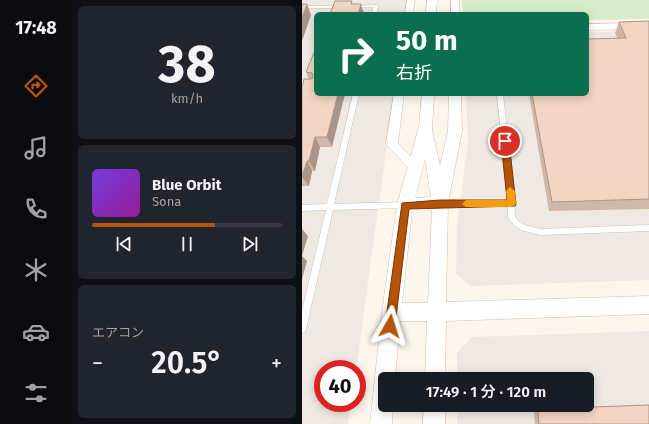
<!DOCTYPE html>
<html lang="ja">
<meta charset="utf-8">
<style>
body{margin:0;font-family:"Fira Sans","Noto Sans JP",sans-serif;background:#20242c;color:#f1f3f6;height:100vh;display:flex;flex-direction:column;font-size:15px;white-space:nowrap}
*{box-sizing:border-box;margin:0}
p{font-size:13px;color:#9ea1a6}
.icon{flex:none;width:22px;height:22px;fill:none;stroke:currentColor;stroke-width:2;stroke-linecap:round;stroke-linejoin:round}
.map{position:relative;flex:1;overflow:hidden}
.panel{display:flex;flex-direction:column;gap:6px;padding:6px;background:#0d0f14;width:230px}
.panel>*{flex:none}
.guide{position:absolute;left:12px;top:12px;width:275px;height:84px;border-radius:6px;box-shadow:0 2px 10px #0003;background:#0b6e4f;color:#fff;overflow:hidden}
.speed{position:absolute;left:12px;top:360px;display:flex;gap:8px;font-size:20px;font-weight:700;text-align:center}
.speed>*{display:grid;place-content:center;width:52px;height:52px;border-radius:50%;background:#171b24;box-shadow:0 2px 10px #0003;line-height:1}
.speed .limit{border:6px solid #d22;background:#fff;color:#111}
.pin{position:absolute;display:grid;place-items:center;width:34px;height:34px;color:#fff;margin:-17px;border:2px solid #fff;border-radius:50%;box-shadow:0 1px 4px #0007}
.me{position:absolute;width:44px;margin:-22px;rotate:6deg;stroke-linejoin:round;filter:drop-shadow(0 0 3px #0008)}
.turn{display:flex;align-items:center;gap:14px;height:84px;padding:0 16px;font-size:18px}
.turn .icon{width:52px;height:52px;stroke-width:2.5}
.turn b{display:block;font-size:28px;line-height:34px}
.big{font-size:30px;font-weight:600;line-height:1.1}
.panel .widget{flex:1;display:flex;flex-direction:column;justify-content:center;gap:6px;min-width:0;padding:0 14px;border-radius:6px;background:#20242c}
.panel .dial{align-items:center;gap:0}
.dial b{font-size:52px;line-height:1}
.song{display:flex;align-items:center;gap:12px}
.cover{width:48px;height:48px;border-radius:6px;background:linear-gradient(135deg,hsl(260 70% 55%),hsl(300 70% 35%))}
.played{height:4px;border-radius:2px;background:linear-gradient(90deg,#b45309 65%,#363941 65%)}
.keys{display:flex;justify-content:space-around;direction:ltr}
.heat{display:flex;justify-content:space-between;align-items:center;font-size:22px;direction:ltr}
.trip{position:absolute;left:76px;top:372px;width:216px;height:40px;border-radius:6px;background:#171b24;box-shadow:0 2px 10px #0003;font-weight:600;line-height:40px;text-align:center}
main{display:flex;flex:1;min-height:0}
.dock{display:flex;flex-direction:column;width:72px;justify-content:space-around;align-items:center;background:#090b0e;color:#9ea1a6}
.dock .icon{width:28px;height:28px}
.dock .current{color:#b45309}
.dock b{font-size:18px;color:#f1f3f6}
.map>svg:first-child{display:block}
.industrial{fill:#efe9e4}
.green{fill:#d8ecc9}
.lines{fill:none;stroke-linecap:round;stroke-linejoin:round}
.service-casing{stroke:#d1beb0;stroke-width:1}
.minor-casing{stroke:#d1beb0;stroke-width:1}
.tertiary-casing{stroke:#d1beb0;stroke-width:1}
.service{fill:#fff;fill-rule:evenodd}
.minor{fill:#fff;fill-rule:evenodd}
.tertiary{fill:#fff;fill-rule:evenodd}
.wall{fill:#d1b7a8}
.shaded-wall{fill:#aa9588}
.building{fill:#f3d5c3;stroke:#aa9588}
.route{fill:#b45309;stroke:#753606}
.slow{fill:#f59e0b}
</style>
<main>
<nav class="dock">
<b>17:48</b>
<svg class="icon current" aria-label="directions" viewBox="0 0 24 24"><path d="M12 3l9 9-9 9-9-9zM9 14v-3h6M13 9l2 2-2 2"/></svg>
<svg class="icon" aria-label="music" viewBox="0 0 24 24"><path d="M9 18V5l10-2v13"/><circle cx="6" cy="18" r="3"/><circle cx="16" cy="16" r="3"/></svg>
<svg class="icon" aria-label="phone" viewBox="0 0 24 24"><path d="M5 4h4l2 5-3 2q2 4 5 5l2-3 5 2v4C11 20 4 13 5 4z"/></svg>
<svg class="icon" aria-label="climate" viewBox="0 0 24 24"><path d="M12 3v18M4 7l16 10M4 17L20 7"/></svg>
<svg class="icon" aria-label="car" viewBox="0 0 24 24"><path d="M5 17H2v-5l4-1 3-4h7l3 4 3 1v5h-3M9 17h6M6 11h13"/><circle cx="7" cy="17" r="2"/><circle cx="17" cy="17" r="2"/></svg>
<svg class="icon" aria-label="filters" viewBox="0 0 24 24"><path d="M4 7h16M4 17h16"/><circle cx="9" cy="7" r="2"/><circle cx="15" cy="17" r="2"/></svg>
</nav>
<section class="panel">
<div class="widget dial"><b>38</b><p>km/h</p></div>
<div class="widget">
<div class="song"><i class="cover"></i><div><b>Blue Orbit</b><p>Sona</p></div></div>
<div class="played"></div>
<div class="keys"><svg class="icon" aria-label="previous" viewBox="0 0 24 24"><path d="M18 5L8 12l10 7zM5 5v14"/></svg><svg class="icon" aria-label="pause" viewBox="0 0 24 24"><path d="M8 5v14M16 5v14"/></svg><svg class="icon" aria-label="next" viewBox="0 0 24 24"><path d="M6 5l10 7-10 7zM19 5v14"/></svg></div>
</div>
<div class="widget"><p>エアコン</p>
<div class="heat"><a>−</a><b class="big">20.5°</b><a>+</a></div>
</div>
</section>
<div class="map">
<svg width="347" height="424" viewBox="0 0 347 424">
<rect width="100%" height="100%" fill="#fdf6ec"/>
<path class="industrial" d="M0,0H105L103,14H14V94H92L54,369H21V403H49L46,424H0Z
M347,31V280L169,286L154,274L155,228L166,142L164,94H285V32Z
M347,331V424H155V405H285V379H155V353L170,337Z"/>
<path class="green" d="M160,0H347V19L285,20V14H161Z"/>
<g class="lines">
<g class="service-casing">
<path id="service" d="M74,5L76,6L74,14H70L71,7L50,8L48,7L50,6Z
M0,6H40L42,7L40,8H0Z
M51,94H57L32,204L103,202L105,203L106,205L105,207L103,208L31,210L4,329L3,332L0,333V311L24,210L0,211V205L25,204Z
M195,94H201L213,204C213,208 212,214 214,218C218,225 230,227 238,229L347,225V231L238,235L219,230L212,225L206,217V207L136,205L135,203L136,201L138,200L206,201Z"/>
</g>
<g class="minor-casing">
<path id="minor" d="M105,0H113L111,14H103Z
M149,0H157V14H149Z
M92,94H102L96,143L117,165L119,168L117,171L113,173L109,171L84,144Z"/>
</g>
<g class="tertiary-casing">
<path id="tertiary" d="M125,0H135L134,14H124Z
M347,23V29L285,30V24Z
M120,94H132L130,130L138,166L146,131L147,94H159L160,131L146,203L144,302L347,296V314L144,321L143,379H123L125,321H98L93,379H83V405H91L90,424H68L80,312L95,205L117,127ZM123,159L129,197L113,198ZM130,210L126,303H100L110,211Z
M122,405H144L143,424H121Z"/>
</g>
<use href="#service" class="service"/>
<use href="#minor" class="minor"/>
<use href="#tertiary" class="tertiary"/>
</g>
<path class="wall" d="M347,21V209L247,211L227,94H285V39H316L313,33L317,22Z
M14,48L30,147H18L13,171H10L7,186H0V87L7,79L4,72Z
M236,409L347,424H233L232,411Z"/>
<path class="shaded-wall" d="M5,4L9,15L0,41V18Z
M59,4L62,14H56Z
M36,94H43L30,147L25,137Z
M13,137L18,147L13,171L7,161Z
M5,161L10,171L7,186L0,177Z
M0,229L6,236L0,256Z
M0,256L5,261L0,279Z"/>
<path class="building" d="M33,1H50L49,4H59L56,14H28Z
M0,4H5L0,18Z
M347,21V199L250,202L230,94H285V57H286L285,55V39L324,38L317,22Z
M14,48V94H36L25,137H13L7,161H5L0,177V87L2,79H9L11,78L10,73L4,72Z
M347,405V424H237L236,409Z"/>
<path class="route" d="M203,138L207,141L214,204L213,206L107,209L93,326L92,329L88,331L84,329L83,326L100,203L138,200H205L199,141Z"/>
<path class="slow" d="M208,187L213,191L214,204L210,207H164L160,204L164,200H205L204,191Z"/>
</svg>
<div class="speed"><div class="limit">40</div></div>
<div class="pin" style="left:203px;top:141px;background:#d93025"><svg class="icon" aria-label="arrive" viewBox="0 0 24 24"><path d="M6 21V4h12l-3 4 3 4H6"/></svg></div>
<svg class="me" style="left:88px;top:326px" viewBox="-20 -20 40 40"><path d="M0-17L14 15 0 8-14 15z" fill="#b45309" stroke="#fff" stroke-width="4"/></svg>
<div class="trip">17:49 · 1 分 · 120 m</div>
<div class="guide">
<div class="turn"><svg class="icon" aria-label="right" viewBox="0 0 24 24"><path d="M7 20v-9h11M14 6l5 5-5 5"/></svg><div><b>50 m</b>右折</div></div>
</div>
</div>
</main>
